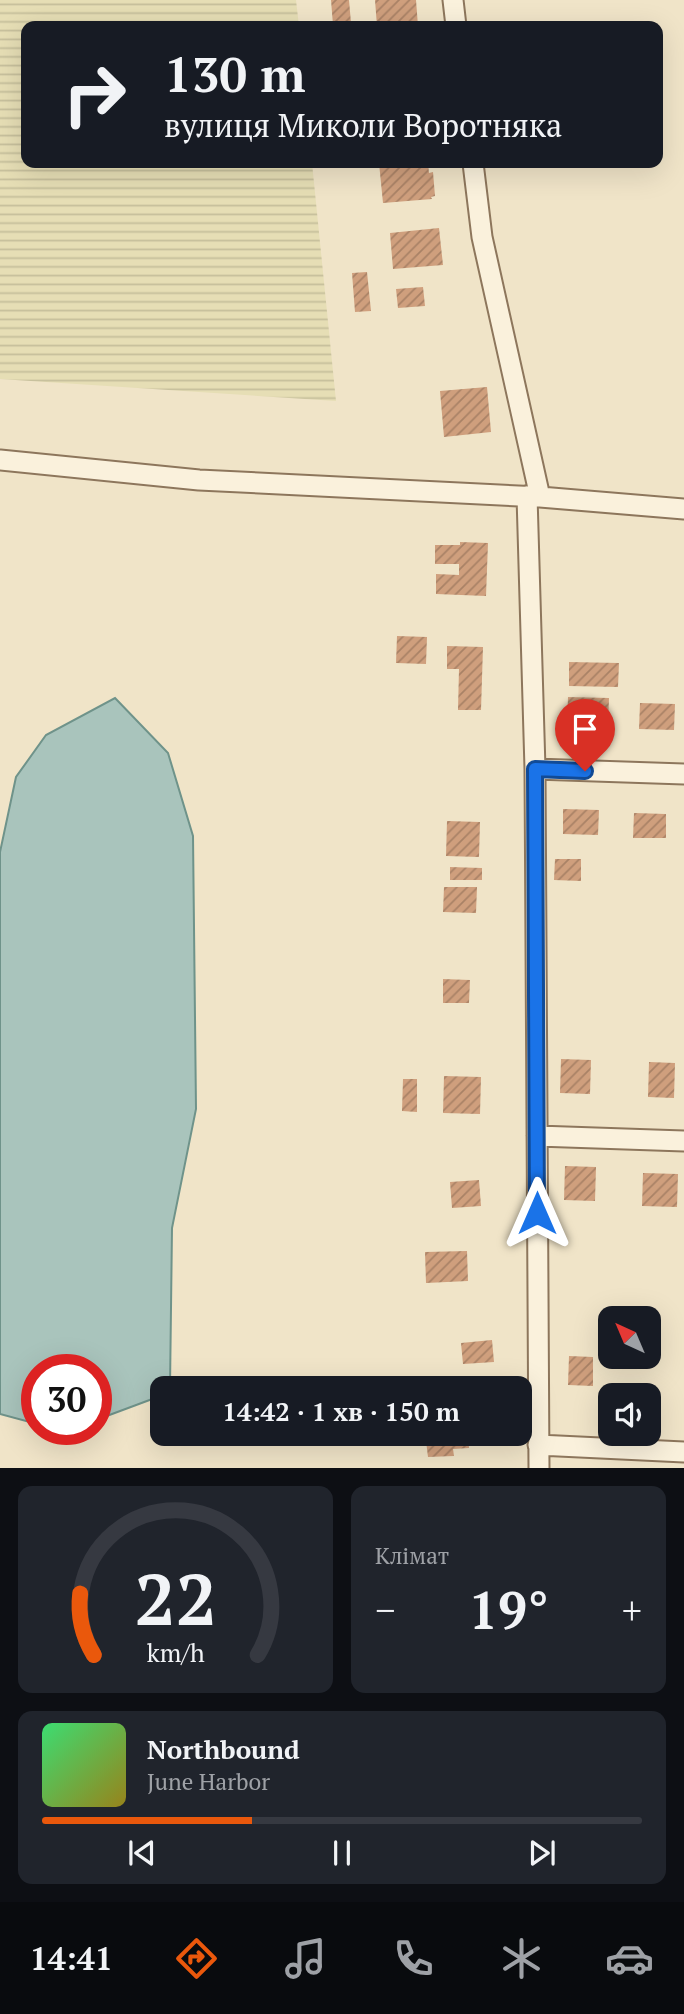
<!DOCTYPE html>
<html lang="uk">
<meta charset="utf-8">
<style>
body{margin:0;font-family:"PT Serif",serif;background:#20242c;color:#f1f3f6;height:100vh;display:flex;flex-direction:column;font-size:26px;white-space:nowrap}
*{box-sizing:border-box;margin:0}
p{font-size:23px;color:#9ea1a6}
.icon{flex:none;width:38px;height:38px;fill:none;stroke:currentColor;stroke-width:2;stroke-linecap:round;stroke-linejoin:round}
.map{position:relative;height:1468px;overflow:hidden}
.side{display:flex;flex-direction:column;gap:18px;padding:18px;background:#0d0f14;flex:1}
.side>*{flex:none}
.guide{position:absolute;left:21px;top:21px;width:642px;height:147px;border-radius:14px;box-shadow:0 7px 28px #0002;background:#171b24;color:#f1f3f6;overflow:hidden}
.needle{width:46px;rotate:316deg}
.buttons{position:absolute;left:598px;top:1306px;display:grid;gap:14px}
.buttons a{display:grid;place-items:center;width:63px;height:63px;border-radius:14px;background:#171b24;box-shadow:0 7px 28px #0002;font-size:35px}
.speed{position:absolute;left:21px;top:1354px;display:flex;gap:14px;font-size:35px;font-weight:700;text-align:center}
.speed>*{display:grid;place-content:center;width:91px;height:91px;border-radius:50%;background:#171b24;box-shadow:0 7px 28px #0002;line-height:1}
.speed .limit{border:10px solid #d22;background:#fff;color:#111}
.pin{position:absolute;display:grid;place-items:center;width:60px;height:60px;color:#fff;margin:-72px -30px;border-radius:50% 50% 50% 0;rotate:-45deg;box-shadow:0 0 7px #0007}
.pin .icon{rotate:45deg}
.me{position:absolute;width:77px;margin:-38px;rotate:0deg;stroke-linejoin:round;filter:drop-shadow(0 0 5px #0008)}
.turn{display:flex;align-items:center;gap:24px;height:147px;padding:0 28px;font-size:32px}
.turn .icon{width:91px;height:91px;stroke-width:2.5}
.turn b{display:block;font-size:49px;line-height:60px}
.big{font-size:52px;font-weight:600;line-height:1.1}
.side .widget{flex:1;display:flex;flex-direction:column;justify-content:center;gap:10px;min-width:0;padding:0 24px;border-radius:14px;background:#20242c}
.side .dial{align-items:center;gap:0}
.dial svg{height:182px;overflow:visible;fill:none;stroke:#363941;stroke-width:7;stroke-linecap:round;text-anchor:middle}
.dial text{fill:#f1f3f6;stroke:none}
.song{display:flex;align-items:center;gap:21px}
.cover{width:84px;height:84px;border-radius:10px;background:linear-gradient(135deg,hsl(140 70% 55%),hsl(50 70% 35%))}
.played{height:7px;border-radius:4px;background:linear-gradient(90deg,#ea580c 35%,#363941 35%)}
.keys{display:flex;justify-content:space-around;direction:ltr}
.heat{display:flex;justify-content:space-between;align-items:center;font-size:38px;direction:ltr}
.side .tiles{flex:1;display:grid;gap:18px;grid-template-columns:1fr 1fr}
.widget:last-child{grid-column:span 2}
.trip{position:absolute;left:150px;top:1376px;width:382px;height:70px;border-radius:14px;background:#171b24;box-shadow:0 7px 28px #0002;font-weight:600;line-height:70px;text-align:center}
.tab-bar{display:flex;height:112px;justify-content:space-around;align-items:center;background:#090b0e;color:#9ea1a6}
.tab-bar .icon{width:49px;height:49px}
.tab-bar .on{color:#ea580c}
.tab-bar b{font-size:32px;color:#f1f3f6}
.map>svg:first-child{display:block}
.farmland{fill:url(#farmland-rules)}
.water{fill:#a9c4bc;stroke:#6f938a;stroke-width:2}
.building{fill:url(#building-hatch)}
.lines{fill:none;stroke-linecap:round;stroke-linejoin:round}
.street-casing{stroke:#8d765c;stroke-width:23}
.street{stroke:#faf1dc;stroke-width:19}
.route-casing{stroke:#114b97;stroke-width:18}
.route{stroke:#1a73e8;stroke-width:12}
</style>
<div class="map">
<svg width="684" height="1468" viewBox="0 0 684 1468">
<defs>
<pattern id="farmland-rules" width="6" height="5" patternUnits="userSpaceOnUse" patternTransform="scale(1.75)"><rect width="6" height="5" fill="#e6deb5"/><path d="M0 2.5h6" fill="none" stroke="#c6bf9b"/></pattern>
<pattern id="building-hatch" width="6" height="6" patternUnits="userSpaceOnUse" patternTransform="scale(1.75)"><rect width="6" height="6" fill="#cf9f7d"/><path d="M-1 1l2-2M0 6l6-6M5 7l2-2" fill="none" stroke="#a98266"/></pattern>
</defs>
<rect width="100%" height="100%" fill="#f0e4c8"/>
<path class="farmland" d="M0,0H296L299,26H26V163H312L336,401L0,379Z"/>
<path class="water" d="M115,698L168,753L193,836L196,1109L172,1228L170,1388H163V1395L96,1420V1370H37V1424L0,1414V852L16,777L46,735Z"/>
<path class="building" d="M331,0H349L351,23L333,25Z
M375,0H416L418,26H377Z
M379,163H428L429,173L433,172L435,196L431,197L432,199L383,203Z
M439,228L443,265L393,269L390,233Z
M367,272L371,311L355,312L352,273Z
M423,287L425,306L398,308L396,289Z
M487,387L491,432L444,437L440,391Z
M460,542L488,543L486,596L436,594V574L459,575V564H435V545H460Z
M397,636L427,637L426,664L396,663Z
M447,646L483,647L481,710H458L459,669H447Z
M569,662L619,663L618,687L569,686Z
M568,697L609,698L608,727L567,726Z
M640,703L675,704L674,730L639,729Z
M563,809L599,810L598,835L563,834Z
M634,813L666,814V838H633Z
M447,821L480,822L479,857L446,856Z
M555,859H581V881L554,880Z
M450,867L482,868V880H450Z
M444,887H477L476,913L443,912Z
M443,979L470,980L469,1003H443Z
M561,1059L591,1060L590,1094L560,1093Z
M649,1062L675,1063L674,1098L648,1097Z
M444,1076L481,1077L480,1114L443,1113Z
M403,1079H417V1112L402,1111Z
M565,1166L596,1167L595,1201L564,1200Z
M643,1173L678,1174L677,1207L642,1206Z
M479,1180L481,1206L452,1208L450,1182Z
M467,1251L468,1281L426,1283L425,1252Z
M492,1340L494,1362L463,1364L461,1343Z
M569,1356L593,1357V1386L568,1385Z
M425,1433H468L469,1448L453,1449L454,1456L428,1457Z"/>
<g class="lines">
<g class="street-casing">
<path id="street" d="M453,0L456,26
M473,163L482,237L540,497
M0,460L199,480L540,497L684,509
M527,496L535,769L539,1468
M535,769L684,774
M537,1136L684,1141
M538,1445L684,1452"/>
</g>
<use href="#street" class="street"/>
</g>
<g class="lines">
<g class="route-casing">
<path id="route" d="M537,1213L535,769L585,771"/>
</g>
<use href="#route" class="route"/>
</g>
</svg>
<div class="buttons">
<a><svg class="needle" viewBox="-14 -14 28 28"><path d="M0-13l5 13h-10z" fill="#e53935"/><path d="M0 13l5-13h-10z" fill="#9ea1a6"/></svg></a>
<a><svg class="icon" aria-label="sound" viewBox="0 0 24 24"><path d="M4 9h4l5-4v14l-5-4H4zM17 9q2 3 0 6"/></svg></a>
</div>
<div class="speed"><div class="limit">30</div></div>
<div class="pin" style="left:585px;top:771px;background:#d93025"><svg class="icon" aria-label="arrive" viewBox="0 0 24 24"><path d="M6 21V4h12l-3 4 3 4H6"/></svg></div>
<svg class="me" style="left:537px;top:1213px" viewBox="-20 -20 40 40"><path d="M0-17L14 15 0 8-14 15z" fill="#1a73e8" stroke="#fff" stroke-width="4"/></svg>
<div class="trip">14:42 · 1 хв · 150 m</div>
<div class="guide">
<div class="turn"><svg class="icon" aria-label="right" viewBox="0 0 24 24"><path d="M7 20v-9h11M14 6l5 5-5 5"/></svg><div><b>130 m</b>вулиця Миколи Воротняка</div></div>
</div>
</div>
<section class="side">
<div class="tiles">
<div class="widget dial"><svg viewBox="0 0 100 80">
<path d="M14 69A42 42 0 1 1 86 69"/>
<path d="M14 69A42 42 0 0 1 8 42" stroke="#ea580c"/>
<text x="50" y="56" font-size="32" font-weight="700">22</text>
<text x="50" y="72" font-size="11">km/h</text>
</svg></div>
<div class="widget"><p>Клімат</p>
<div class="heat"><a>−</a><b class="big">19°</b><a>+</a></div>
</div>
<div class="widget">
<div class="song"><i class="cover"></i><div><b>Northbound</b><p>June Harbor</p></div></div>
<div class="played"></div>
<div class="keys"><svg class="icon" aria-label="previous" viewBox="0 0 24 24"><path d="M18 5L8 12l10 7zM5 5v14"/></svg><svg class="icon" aria-label="pause" viewBox="0 0 24 24"><path d="M8 5v14M16 5v14"/></svg><svg class="icon" aria-label="next" viewBox="0 0 24 24"><path d="M6 5l10 7-10 7zM19 5v14"/></svg></div>
</div>
</div>
</section>
<nav class="tab-bar">
<b>14:41</b>
<svg class="icon on" aria-label="directions" viewBox="0 0 24 24"><path d="M12 3l9 9-9 9-9-9zM9 14v-3h6M13 9l2 2-2 2"/></svg>
<svg class="icon" aria-label="music" viewBox="0 0 24 24"><path d="M9 18V5l10-2v13"/><circle cx="6" cy="18" r="3"/><circle cx="16" cy="16" r="3"/></svg>
<svg class="icon" aria-label="phone" viewBox="0 0 24 24"><path d="M5 4h4l2 5-3 2q2 4 5 5l2-3 5 2v4C11 20 4 13 5 4z"/></svg>
<svg class="icon" aria-label="climate" viewBox="0 0 24 24"><path d="M12 3v18M4 7l16 10M4 17L20 7"/></svg>
<svg class="icon" aria-label="car" viewBox="0 0 24 24"><path d="M5 17H2v-5l4-1 3-4h7l3 4 3 1v5h-3M9 17h6M6 11h13"/><circle cx="7" cy="17" r="2"/><circle cx="17" cy="17" r="2"/></svg>
</nav>
